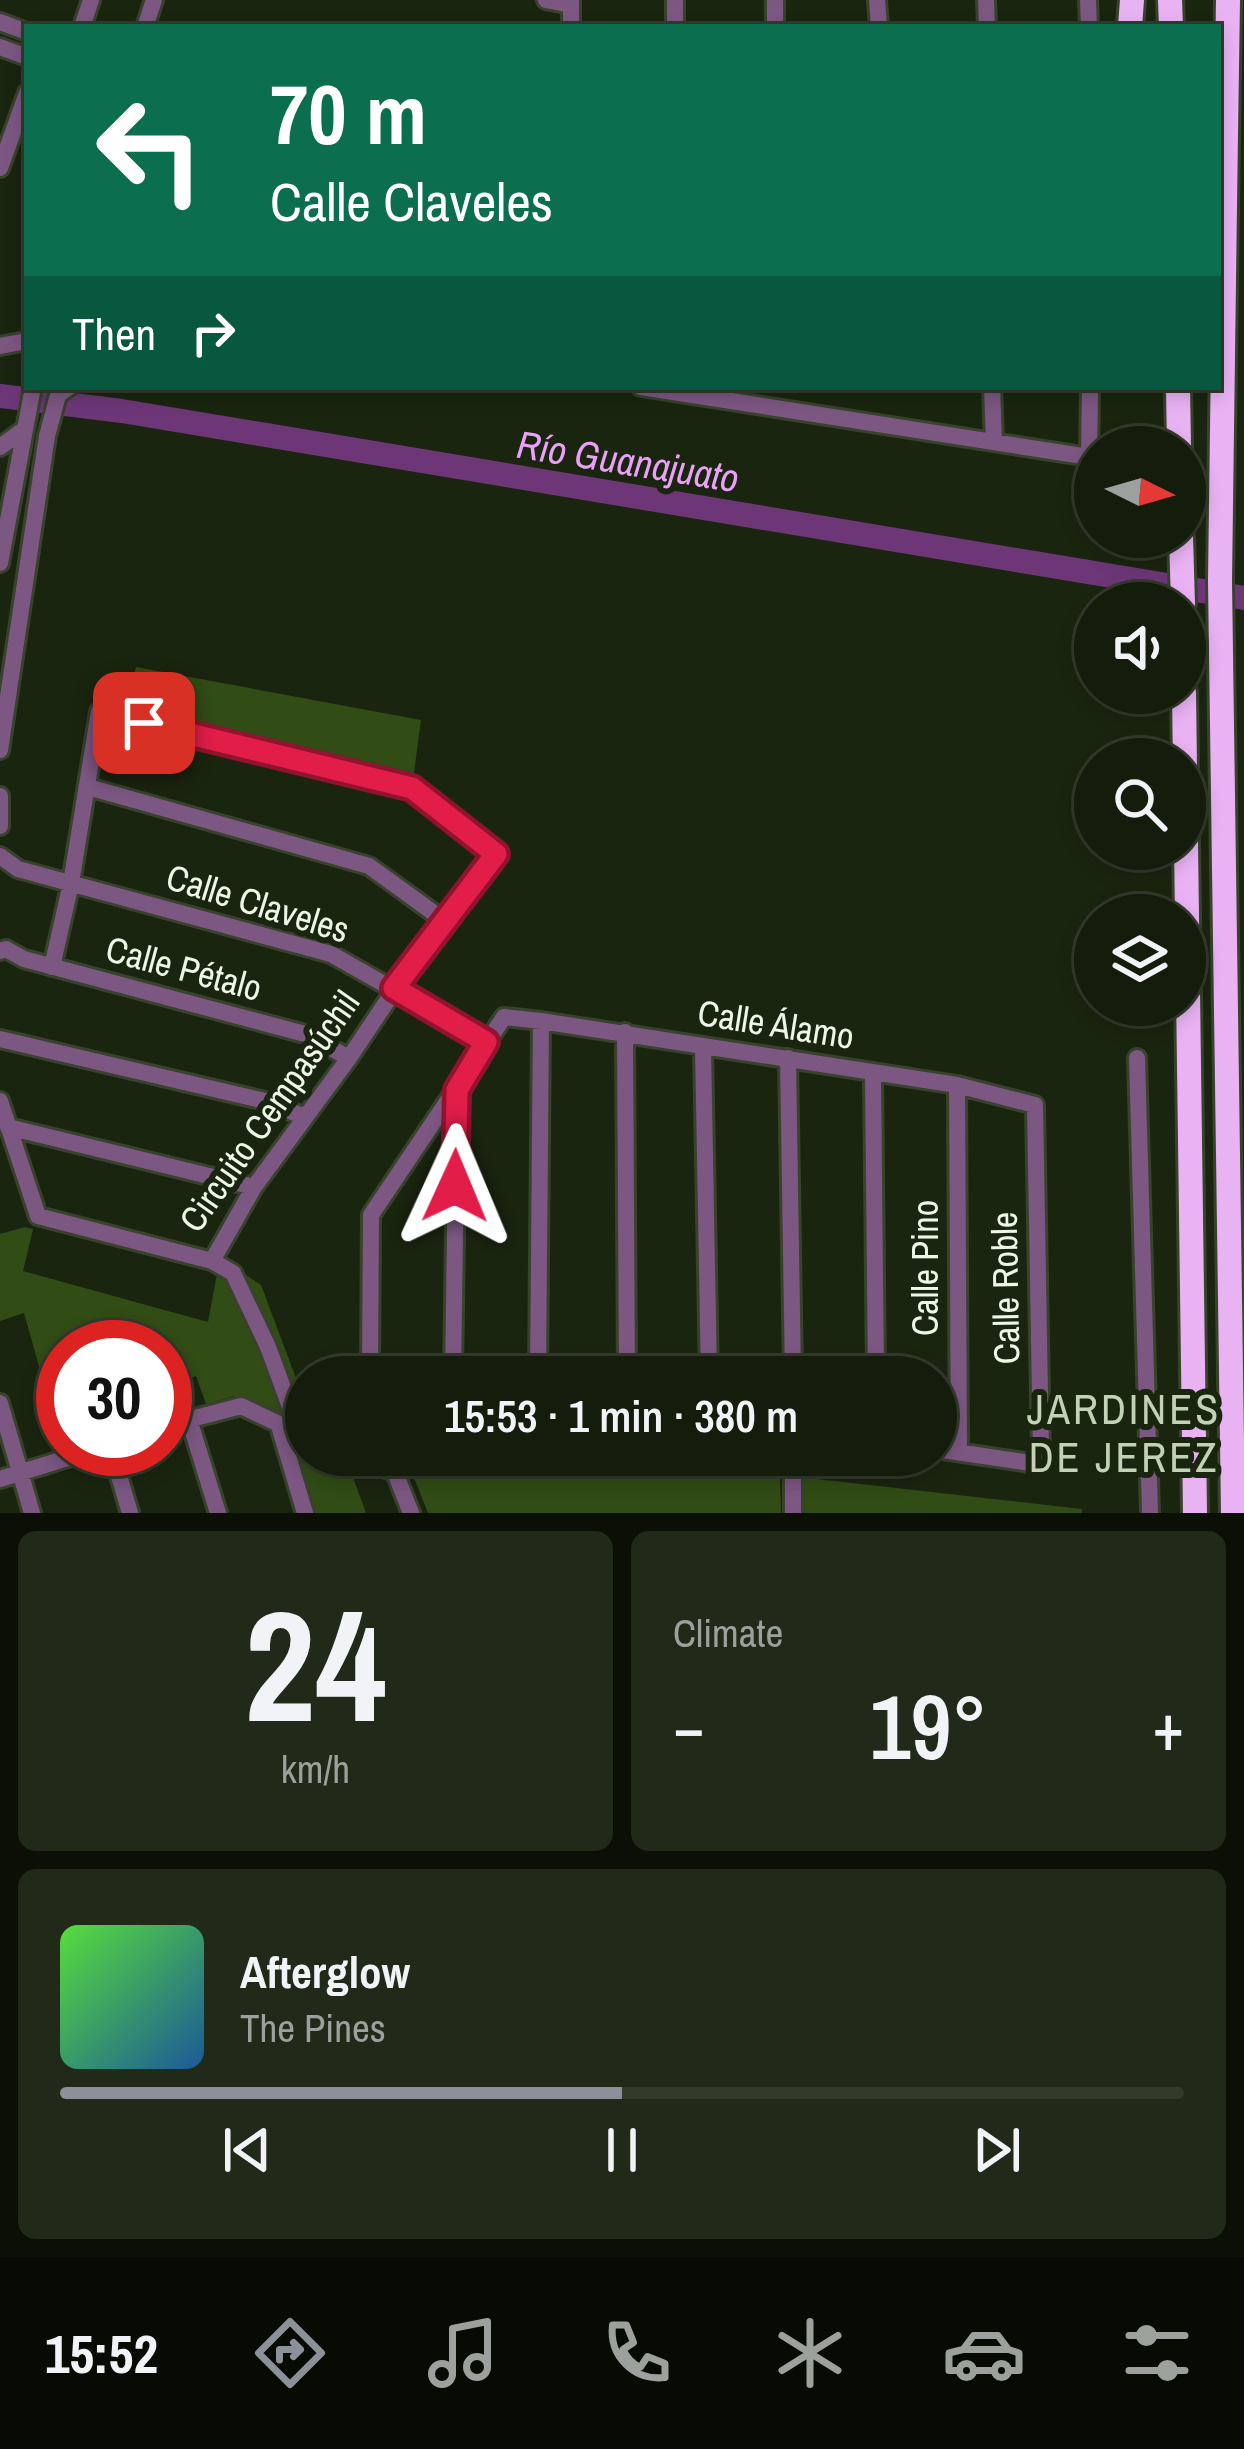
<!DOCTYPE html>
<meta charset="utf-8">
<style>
body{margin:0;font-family:"Archivo Narrow",sans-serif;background:#212919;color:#f1f3f6;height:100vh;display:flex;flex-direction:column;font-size:45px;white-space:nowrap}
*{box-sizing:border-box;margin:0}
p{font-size:39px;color:#9da19d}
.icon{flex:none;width:66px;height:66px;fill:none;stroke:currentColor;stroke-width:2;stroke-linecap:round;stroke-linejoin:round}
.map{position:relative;height:1513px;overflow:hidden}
.drawer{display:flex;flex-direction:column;gap:18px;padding:18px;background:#0b0f06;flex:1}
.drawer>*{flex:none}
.top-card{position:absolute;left:24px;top:24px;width:1197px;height:366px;border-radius:0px;box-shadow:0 6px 18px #0003,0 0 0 3px #333a2c;background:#0b6e4f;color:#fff;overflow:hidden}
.needle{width:78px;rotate:95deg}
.fabs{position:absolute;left:1074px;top:426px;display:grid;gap:24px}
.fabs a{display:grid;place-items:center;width:132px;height:132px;border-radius:50%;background:#141c0b;box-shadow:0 6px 18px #0003,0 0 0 3px #333a2c;font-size:60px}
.speed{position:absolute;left:36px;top:1320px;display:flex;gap:24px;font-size:60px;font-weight:700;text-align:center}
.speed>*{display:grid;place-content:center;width:156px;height:156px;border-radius:50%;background:#141c0b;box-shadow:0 6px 18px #0003,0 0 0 3px #333a2c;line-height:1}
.speed .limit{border:18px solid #d22;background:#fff;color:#111}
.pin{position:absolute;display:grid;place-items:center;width:102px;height:102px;color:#fff;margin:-51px;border-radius:24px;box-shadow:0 6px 18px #0006}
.me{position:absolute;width:132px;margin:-66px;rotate:1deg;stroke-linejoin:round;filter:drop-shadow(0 0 9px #0008)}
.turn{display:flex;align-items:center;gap:42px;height:252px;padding:0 48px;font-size:54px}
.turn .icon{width:156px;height:156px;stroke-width:2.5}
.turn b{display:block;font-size:84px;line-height:102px}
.then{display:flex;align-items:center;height:114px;padding:0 48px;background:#0003;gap:24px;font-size:45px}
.big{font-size:90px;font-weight:600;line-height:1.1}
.drawer .tile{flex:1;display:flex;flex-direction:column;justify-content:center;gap:18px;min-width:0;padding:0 42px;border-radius:18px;background:#212919}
.drawer .dial{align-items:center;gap:0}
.dial b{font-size:156px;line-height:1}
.song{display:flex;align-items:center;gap:36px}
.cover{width:144px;height:144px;border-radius:18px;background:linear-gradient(135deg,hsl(110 70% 55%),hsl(210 70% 35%))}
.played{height:12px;border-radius:6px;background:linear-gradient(90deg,#8c9099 50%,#333a2c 50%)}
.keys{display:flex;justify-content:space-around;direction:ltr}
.heat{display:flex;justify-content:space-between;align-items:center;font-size:66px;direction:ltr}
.drawer .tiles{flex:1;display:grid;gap:18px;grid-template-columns:1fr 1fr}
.tile:last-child{grid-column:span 2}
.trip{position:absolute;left:285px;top:1356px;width:672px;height:120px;border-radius:60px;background:#141c0b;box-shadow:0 6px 18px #0003,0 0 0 3px #333a2c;font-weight:600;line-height:120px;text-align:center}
.tabs{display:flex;height:192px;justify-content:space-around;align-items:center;background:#080b04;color:#9da19d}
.tabs .icon{width:84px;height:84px}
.tabs .current{color:#8c9099}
.tabs b{font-size:54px;color:#f1f3f6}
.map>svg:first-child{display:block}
.green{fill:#314c15}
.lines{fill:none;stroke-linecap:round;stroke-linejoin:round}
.river{stroke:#6d3777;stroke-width:24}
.minor-casing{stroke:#38422d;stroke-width:22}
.highway-casing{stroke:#38422d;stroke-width:30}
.minor{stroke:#7c5782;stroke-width:16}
.highway{stroke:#e9b2f3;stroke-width:24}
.highway-bridge-casing{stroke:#38422d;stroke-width:30;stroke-linecap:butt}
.highway-bridge{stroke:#e9b2f3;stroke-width:24}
.route-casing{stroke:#92132f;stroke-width:30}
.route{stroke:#e11d48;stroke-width:21}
.labels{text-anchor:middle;stroke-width:12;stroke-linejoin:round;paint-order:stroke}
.street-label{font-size:36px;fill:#edf6e7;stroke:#1a250f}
.water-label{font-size:39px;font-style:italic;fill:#eda0fa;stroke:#1a250f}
.quarter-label{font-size:42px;letter-spacing:3px;fill:#c2d2b6;stroke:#1a250f}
</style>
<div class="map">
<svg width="1244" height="1513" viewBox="0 0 1244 1513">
<rect width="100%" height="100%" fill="#1a250f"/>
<path class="green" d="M136,667L421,720L413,780L127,708Z
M25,1227L33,1229L23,1271L208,1322L220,1258L261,1285L306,1405V1430L234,1396L206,1404L196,1376L165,1386V1347H63V1420L55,1423L24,1313L0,1321V1234Z
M291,1443L306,1450V1455H316L351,1472L366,1513H312Z
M405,1455H498L514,1465L780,1476L781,1513H428Z
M799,1477L1082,1509V1513H800Z"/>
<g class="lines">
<path class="river" d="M0,396L122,411L1244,598"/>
<g class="minor-casing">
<path id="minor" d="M546,0L571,5
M571,0V27
M675,0V27
M877,0L879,27
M986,0L987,27
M1088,0L1089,27
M0,22L27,32
M82,27L91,0
M145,27L154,0
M775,27V0
M0,47L27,57
M0,168L27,93
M0,346L27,341
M641,387L1089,457L1090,387
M992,387L994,442
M0,447L22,431
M0,563L33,387
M0,750L47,436L58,395L69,387
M88,787L369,866L442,919
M0,796V826
M0,856L18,869L331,954L486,1042
M0,951L6,949L24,959L305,1034L349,1058
M52,967L71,883L99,712L412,788L495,854L442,919L349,1058L254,1187L212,1261
M625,1032L627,1377
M0,1039L265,1101L305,1117
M703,1047L709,1377
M788,1058L793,1377
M1137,1058L1150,1513
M873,1074L876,1377
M957,1085L959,1451
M0,1101L38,1216L212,1261L233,1273L268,1347L300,1434
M8,1127L254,1187
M370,1377L371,1215L504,1017L541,1021L957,1085L1035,1105L1041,1454L1030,1463L936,1449
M453,1377L457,1090
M538,1377L541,1021
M0,1403L32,1513
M189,1419L218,1513
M165,1426L241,1406L304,1436
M279,1426L305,1513
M111,1449L130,1513
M351,1455L394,1472
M388,1455L411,1513
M0,1479L96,1449
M793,1513V1455"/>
</g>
<g class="highway-casing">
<path id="highway" d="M1170,0L1171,27
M1130,27L1132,0
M1226,134L1228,0
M1225,205L1220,581L1233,1513
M1178,387L1179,447
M1181,537L1183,603
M1184,693L1195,1513"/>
</g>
<use href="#minor" class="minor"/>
<use href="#highway" class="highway"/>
<g class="highway-bridge-casing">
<path id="highway-bridge" d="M1225,205L1226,134"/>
</g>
<use href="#highway-bridge" class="highway-bridge"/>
</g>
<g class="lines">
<g class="route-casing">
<path id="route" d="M144,723L412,788L496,854L394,988L486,1042L457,1090L455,1186"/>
</g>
<use href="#route" class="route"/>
</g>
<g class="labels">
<g class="street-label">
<text transform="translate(258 903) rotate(17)" y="13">Calle Claveles</text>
<text transform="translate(184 968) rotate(15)" y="13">Calle Pétalo</text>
<text transform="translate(776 1024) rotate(9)" y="13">Calle Álamo</text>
<text transform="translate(269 1111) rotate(-55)" y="13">Circuito Cempasúchil</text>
<text transform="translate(925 1268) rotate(-90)" y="13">Calle Pino</text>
<text transform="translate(1005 1288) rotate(-91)" y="13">Calle Roble</text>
</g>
<g class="water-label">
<text transform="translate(628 461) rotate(9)" y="14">Río Guanajuato</text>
</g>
<g class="quarter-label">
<text x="1124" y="1424">JARDINES<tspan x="1124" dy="48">DE JEREZ</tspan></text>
</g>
</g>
</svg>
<div class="fabs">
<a><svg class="needle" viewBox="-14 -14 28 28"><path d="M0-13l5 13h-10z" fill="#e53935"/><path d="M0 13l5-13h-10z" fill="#9da19d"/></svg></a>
<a><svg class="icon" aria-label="sound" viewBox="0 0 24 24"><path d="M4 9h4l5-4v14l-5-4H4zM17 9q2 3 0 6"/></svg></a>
<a><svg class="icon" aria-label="search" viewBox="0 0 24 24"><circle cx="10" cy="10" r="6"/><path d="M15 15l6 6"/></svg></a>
<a><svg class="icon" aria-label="layers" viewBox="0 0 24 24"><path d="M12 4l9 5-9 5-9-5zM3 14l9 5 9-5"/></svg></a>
</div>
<div class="speed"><div class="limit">30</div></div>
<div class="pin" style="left:144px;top:723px;background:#d93025"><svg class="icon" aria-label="arrive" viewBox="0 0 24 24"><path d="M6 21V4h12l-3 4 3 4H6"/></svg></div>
<svg class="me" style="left:455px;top:1186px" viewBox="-20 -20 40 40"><path d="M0-17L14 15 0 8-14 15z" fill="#e11d48" stroke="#fff" stroke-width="4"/></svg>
<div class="trip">15:53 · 1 min · 380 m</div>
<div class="top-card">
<div class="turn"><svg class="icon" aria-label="left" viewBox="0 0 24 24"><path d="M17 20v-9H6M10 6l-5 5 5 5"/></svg><div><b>70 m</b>Calle Claveles</div></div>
<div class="then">Then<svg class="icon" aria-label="right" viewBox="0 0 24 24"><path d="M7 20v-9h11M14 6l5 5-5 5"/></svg></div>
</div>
</div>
<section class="drawer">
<div class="tiles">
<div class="tile dial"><b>24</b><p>km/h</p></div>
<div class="tile"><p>Climate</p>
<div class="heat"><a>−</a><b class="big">19°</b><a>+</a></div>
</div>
<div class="tile">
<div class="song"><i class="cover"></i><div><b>Afterglow</b><p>The Pines</p></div></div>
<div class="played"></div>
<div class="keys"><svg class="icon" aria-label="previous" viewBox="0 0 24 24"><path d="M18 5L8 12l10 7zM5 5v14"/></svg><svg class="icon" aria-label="pause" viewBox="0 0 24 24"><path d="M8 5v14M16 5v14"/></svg><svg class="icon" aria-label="next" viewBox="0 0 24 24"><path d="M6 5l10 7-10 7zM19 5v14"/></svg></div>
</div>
</div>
</section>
<nav class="tabs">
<b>15:52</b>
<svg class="icon current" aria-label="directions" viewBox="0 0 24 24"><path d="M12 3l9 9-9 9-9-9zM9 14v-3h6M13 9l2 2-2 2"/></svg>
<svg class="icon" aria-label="music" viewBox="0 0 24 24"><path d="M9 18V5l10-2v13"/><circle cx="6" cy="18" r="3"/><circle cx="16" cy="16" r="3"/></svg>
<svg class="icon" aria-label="phone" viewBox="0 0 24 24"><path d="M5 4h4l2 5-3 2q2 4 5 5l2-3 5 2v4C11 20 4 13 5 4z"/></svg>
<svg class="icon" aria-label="climate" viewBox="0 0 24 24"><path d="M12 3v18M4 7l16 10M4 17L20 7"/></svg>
<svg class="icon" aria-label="car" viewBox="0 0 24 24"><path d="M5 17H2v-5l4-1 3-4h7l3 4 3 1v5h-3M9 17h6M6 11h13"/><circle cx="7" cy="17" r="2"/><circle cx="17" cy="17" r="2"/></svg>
<svg class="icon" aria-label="filters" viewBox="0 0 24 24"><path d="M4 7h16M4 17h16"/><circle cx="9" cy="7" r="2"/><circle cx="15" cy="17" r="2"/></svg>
</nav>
